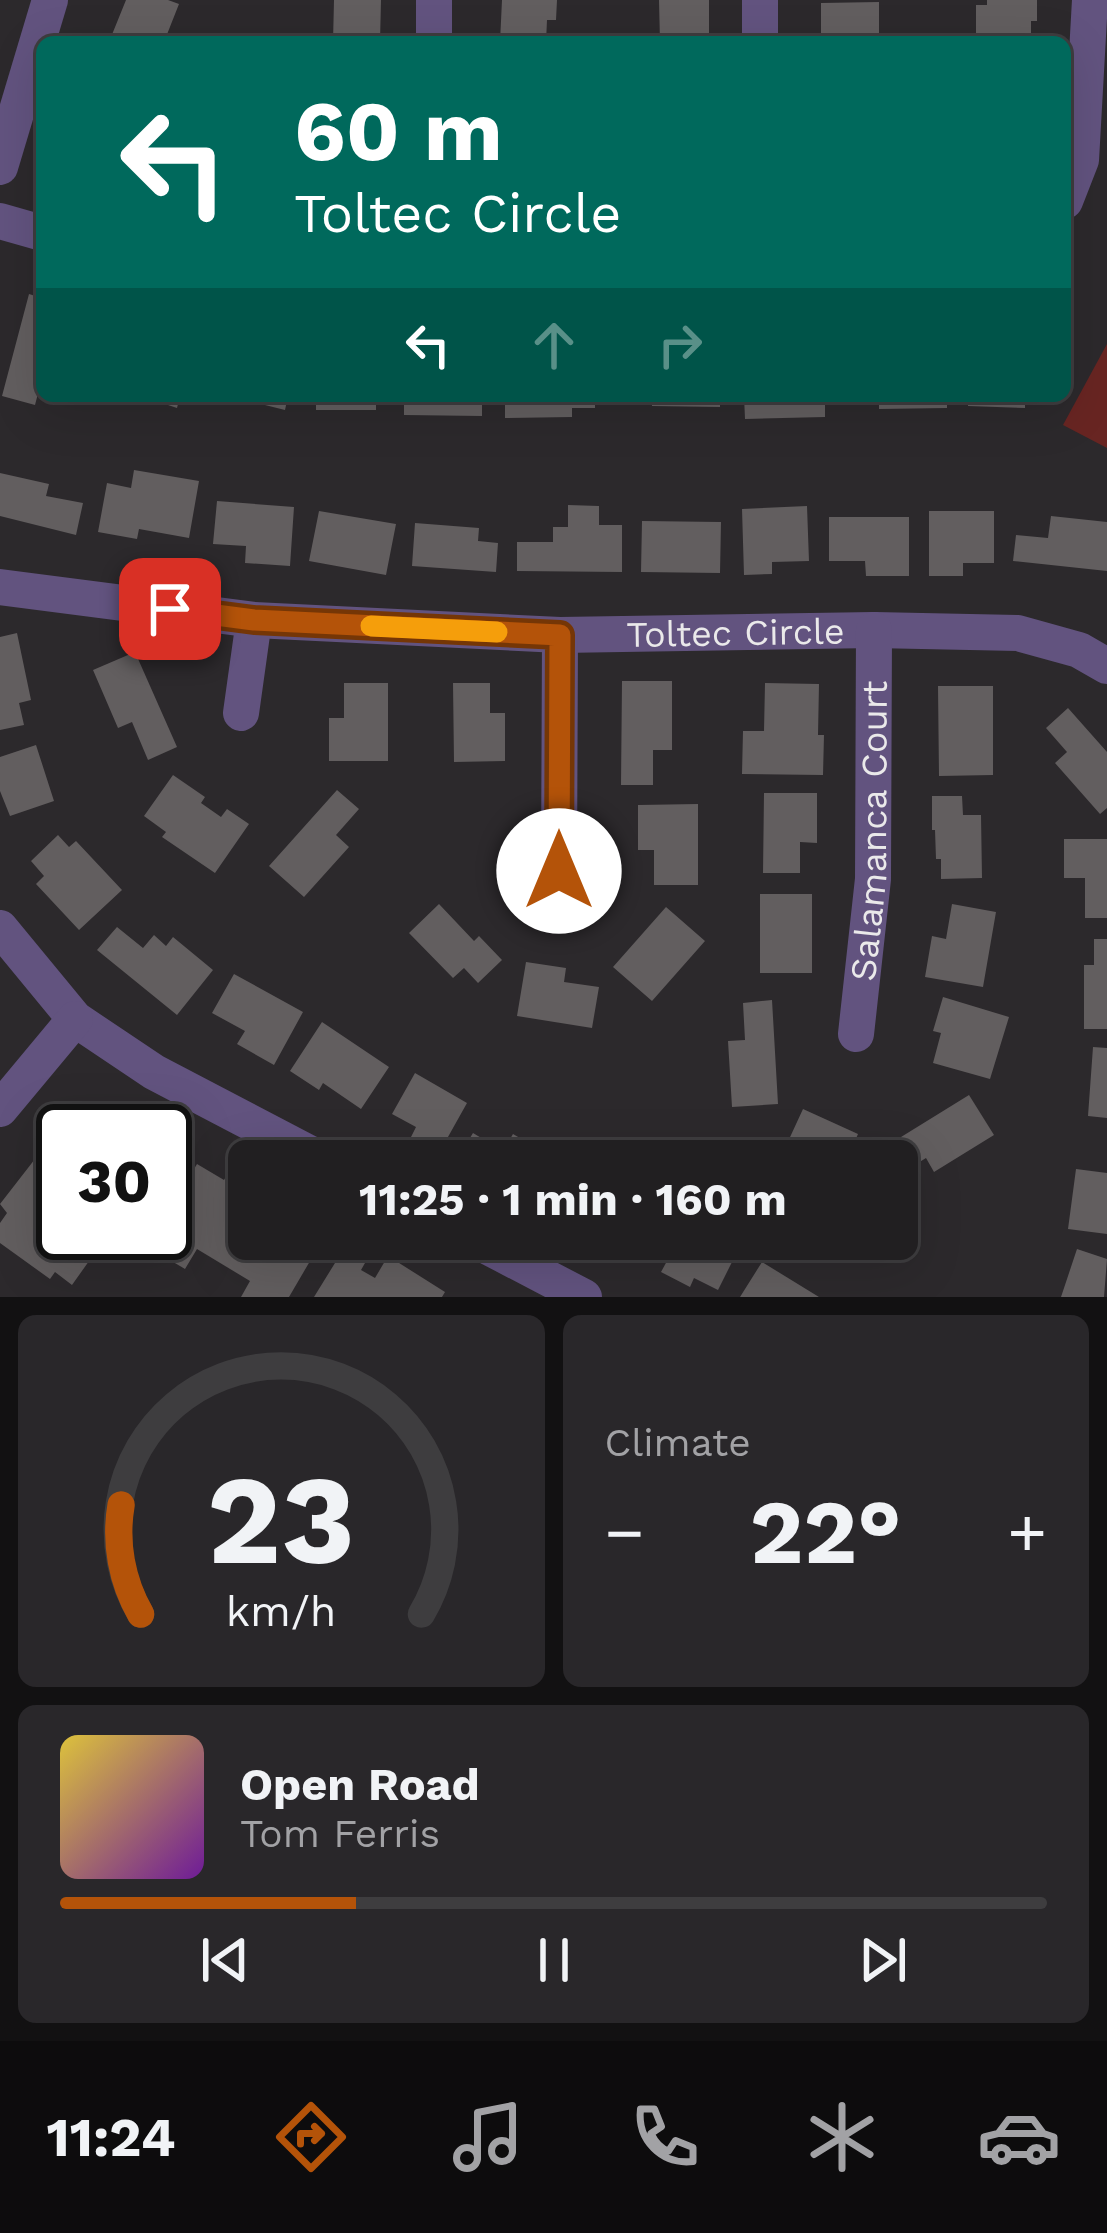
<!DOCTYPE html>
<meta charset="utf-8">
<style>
body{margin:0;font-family:"Work Sans",sans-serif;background:#29272a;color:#f1f3f6;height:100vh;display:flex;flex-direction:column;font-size:45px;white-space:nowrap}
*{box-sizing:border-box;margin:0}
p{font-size:39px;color:#a2a2a5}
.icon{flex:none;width:66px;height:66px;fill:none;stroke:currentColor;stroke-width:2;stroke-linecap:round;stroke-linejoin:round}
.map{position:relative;height:1297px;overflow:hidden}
.drawer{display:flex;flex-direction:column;gap:18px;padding:18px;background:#121112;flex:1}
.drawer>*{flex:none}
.top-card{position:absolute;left:36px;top:36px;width:1035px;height:366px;border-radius:18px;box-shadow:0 12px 48px #0002,0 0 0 3px #3e3d3f;background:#00695c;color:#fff;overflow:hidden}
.speed{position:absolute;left:36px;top:1104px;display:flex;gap:24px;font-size:60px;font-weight:700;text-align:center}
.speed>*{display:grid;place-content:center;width:156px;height:156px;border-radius:50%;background:#211f21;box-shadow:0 12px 48px #0002,0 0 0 3px #3e3d3f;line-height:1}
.speed .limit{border:6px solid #111;border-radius:18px;background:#fff;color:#111}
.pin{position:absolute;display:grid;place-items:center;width:102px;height:102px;color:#fff;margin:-51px;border-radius:24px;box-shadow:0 6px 18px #0006}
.me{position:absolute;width:132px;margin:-66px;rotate:0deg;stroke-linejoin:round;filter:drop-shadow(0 0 9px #0008)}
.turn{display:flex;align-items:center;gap:42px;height:252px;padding:0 60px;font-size:54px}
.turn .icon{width:156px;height:156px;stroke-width:2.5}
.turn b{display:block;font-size:84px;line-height:102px}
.lanes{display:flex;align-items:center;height:114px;padding:0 60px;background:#0003;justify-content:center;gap:60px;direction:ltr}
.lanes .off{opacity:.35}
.big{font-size:90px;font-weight:700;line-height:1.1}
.drawer .card{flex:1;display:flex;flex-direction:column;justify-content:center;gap:18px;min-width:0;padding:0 42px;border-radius:18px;background:#29272a}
.drawer .dial{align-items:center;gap:0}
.dial svg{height:312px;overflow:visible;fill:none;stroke:#3e3d3f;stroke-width:7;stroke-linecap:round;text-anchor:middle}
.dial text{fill:#f1f3f6;stroke:none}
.song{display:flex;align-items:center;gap:36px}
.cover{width:144px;height:144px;border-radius:18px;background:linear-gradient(135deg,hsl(50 70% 55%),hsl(280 70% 35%))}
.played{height:12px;border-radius:6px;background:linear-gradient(90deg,#b45309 30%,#3e3d3f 30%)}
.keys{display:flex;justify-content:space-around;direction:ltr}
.heat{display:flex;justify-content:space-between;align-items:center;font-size:66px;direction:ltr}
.drawer .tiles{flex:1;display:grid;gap:18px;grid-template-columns:1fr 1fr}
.card:last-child{grid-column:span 2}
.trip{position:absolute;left:228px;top:1140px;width:690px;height:120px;border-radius:18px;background:#211f21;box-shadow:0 12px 48px #0002,0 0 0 3px #3e3d3f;font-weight:700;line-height:120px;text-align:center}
.dock{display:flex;height:192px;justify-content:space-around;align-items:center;background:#0d0c0d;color:#a2a2a5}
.dock .icon{width:84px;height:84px}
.dock .active{color:#b45309}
.dock b{font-size:54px;color:#f1f3f6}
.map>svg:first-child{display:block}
.green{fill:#682522}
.building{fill:#625e5f}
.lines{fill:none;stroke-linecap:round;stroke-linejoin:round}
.minor{stroke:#62537f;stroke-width:36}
.route-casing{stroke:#753606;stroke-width:30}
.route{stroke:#b45309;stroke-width:21}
.slow{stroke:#f59e0b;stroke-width:21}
.labels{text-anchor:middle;stroke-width:12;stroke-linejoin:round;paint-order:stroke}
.street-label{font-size:36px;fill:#eae9ea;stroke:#141314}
</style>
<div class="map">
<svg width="1107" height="1297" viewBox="0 0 1107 1297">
<rect width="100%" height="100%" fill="#2c292c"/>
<path class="green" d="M1107,344V448L1063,425Z"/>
<path class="building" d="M126,0H168L179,4L164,42H109Z
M334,0H381L380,42H333Z
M502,0H557L556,20H547L546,42H500Z
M659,0H709V42H660Z
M987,0H1037V21H1031V42H976V5H987Z
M879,2V42H832V36H821V3Z
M29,294L42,298V378L35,405L2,396Z
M141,396H180L177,408Z
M229,396H288L285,410Z
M316,396H376V410H316Z
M404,396H482V416L404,415Z
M505,396H595V408H572V417L505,418Z
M652,396H720V407L652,406Z
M744,396H825V417L745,419Z
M879,396H947V408L879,409Z
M968,396H1025V408L968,406Z
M134,470L199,481L189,538L139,529L137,539L98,532L107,483L131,488Z
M0,473L49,484L46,496L83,503L76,535L0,516Z
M217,501L294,507L290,566L245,563L246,546L213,544Z
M568,505L599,506V525H622V572L517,571V542H553V527H568Z
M807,506L809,561L772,562V574L744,575L742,509Z
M319,511L396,524L386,575L309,561Z
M929,511H994V563H963V576H929Z
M1051,516L1107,522V571L1013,561L1016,535L1048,538Z
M829,517H909V576H866L865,561H829Z
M642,521L721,522L720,573L641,572Z
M415,523L479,528L478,541L498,543L496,572L412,566Z
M17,633L31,700L19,703L24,725L0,730V637Z
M135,652L177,747L148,760L132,722L118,728L93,670Z
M622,681H672V750H653V785H621Z
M344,683H388V761H329V718H344Z
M453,683H490V713H505V761L454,762Z
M765,683L819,684L818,735H824L823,775L742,774L743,731H764Z
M938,686H993V775L939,776Z
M1068,708L1107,752V808L1100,814L1055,763L1067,752L1046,728Z
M36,745L54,801L10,816L0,791V757Z
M173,775L205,797L201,803L221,817L227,809L249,824L215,873L162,837L166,832L144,816Z
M337,790L359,809L336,835L349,847L304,897L269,866Z
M764,793H817V843L800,842V873H763Z
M932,796H962L963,815H981L982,878L941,879V859H936L935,830H932Z
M698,804V885H654V850H638V805Z
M58,835L69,847L76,841L122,890L79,930L36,884L44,876L31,861Z
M1064,839H1107V918H1085V878H1064Z
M760,894H812V973H760Z
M439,904L474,941L479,936L502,960L478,983L464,968L453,978L409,933Z
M952,904L996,912L983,987L925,977L932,936L946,939Z
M666,907L705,941L652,1001L613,967Z
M117,927L143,948L154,935L166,946L173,937L213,970L177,1015L97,950Z
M1094,939H1107V1029H1084V965H1094Z
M526,962L566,968L564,982L599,987L592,1028L517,1016Z
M234,974L303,1012L274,1065L237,1044L245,1031L212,1013Z
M943,997L1009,1017L990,1079L933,1063L941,1033L933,1031Z
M772,1000L778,1104L732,1107L728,1041L745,1040L743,1003Z
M322,1022L389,1067L361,1109L323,1083L319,1090L290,1071Z
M1093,1047L1107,1048V1118L1088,1116Z
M415,1073L467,1103L439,1153L411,1137L416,1127L392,1114Z
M969,1095L994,1135L934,1172L926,1158L897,1176V1161H887L880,1150Z
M80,1101L98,1114L106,1103L144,1131H63V1233H71L69,1236L94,1254L72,1285L55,1272L50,1279L0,1243V1223L7,1213L0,1204Z
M803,1109L858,1134L846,1161H779Z
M473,1133L503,1151L513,1134L559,1161H461L457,1159Z
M197,1164L224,1180L228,1173L249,1185V1239H311L320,1244L289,1297H241L250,1281L197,1249L185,1269L148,1247L156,1233H165V1218Z
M1076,1169L1107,1173V1234L1068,1229Z
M601,1239H651L639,1260Z
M679,1239H721L739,1248L718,1290L694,1278L690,1287L661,1272Z
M1077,1249L1107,1259L1104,1297H1061Z
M343,1250L365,1263L361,1270L375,1278L388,1256L445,1292L442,1297H314Z
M762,1262L819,1297H740Z"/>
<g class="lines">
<g class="minor">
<path d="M434,42V0"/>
<path d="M760,42V0"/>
<path d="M0,167L50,0"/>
<path d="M1065,201L1081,160L1090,0"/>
<path d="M0,221L42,233"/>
<path id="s1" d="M0,587L254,620L560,635L874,630L1018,633L1079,650L1107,666"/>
<path d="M241,713L254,620"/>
<path d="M559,871L560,635"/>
<path d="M0,928L75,1019L154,1072L324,1161"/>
<path id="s2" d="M856,1034L873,879L874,630"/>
<path d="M0,1109L75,1019"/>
<path d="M473,1239L584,1297"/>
</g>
</g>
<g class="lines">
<g class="route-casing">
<path id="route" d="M170,609L254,620L560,635L559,871"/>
</g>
<use href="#route" class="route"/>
<path class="slow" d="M371,626L497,632"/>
</g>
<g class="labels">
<g class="street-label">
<text dy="13" stroke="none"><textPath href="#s1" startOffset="738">Toltec Circle</textPath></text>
<text dy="13" stroke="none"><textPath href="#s2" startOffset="204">Salamanca Court</textPath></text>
</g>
</g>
</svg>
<div class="speed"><div class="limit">30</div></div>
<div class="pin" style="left:170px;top:609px;background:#d93025"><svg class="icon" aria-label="arrive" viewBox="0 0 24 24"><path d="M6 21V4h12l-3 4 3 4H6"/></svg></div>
<svg class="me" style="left:559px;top:871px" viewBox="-20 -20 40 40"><circle r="19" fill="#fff"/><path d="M0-13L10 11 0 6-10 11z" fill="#b45309"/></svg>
<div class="trip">11:25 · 1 min · 160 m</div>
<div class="top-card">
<div class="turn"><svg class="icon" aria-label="left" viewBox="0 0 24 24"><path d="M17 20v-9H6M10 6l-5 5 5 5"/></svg><div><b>60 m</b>Toltec Circle</div></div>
<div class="lanes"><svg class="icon" aria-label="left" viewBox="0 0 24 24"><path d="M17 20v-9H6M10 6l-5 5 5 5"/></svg><svg class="icon off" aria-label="ahead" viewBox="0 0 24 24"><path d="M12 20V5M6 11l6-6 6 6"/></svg><svg class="icon off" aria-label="right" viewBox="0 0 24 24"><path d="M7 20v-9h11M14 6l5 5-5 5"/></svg></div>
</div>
</div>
<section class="drawer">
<div class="tiles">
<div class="card dial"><svg viewBox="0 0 100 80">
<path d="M14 69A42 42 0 1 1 86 69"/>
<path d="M14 69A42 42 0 0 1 9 41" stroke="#b45309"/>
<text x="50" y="56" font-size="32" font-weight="700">23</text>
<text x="50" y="72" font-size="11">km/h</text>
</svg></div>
<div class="card"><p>Climate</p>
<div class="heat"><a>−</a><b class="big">22°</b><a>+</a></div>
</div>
<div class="card">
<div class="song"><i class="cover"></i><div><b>Open Road</b><p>Tom Ferris</p></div></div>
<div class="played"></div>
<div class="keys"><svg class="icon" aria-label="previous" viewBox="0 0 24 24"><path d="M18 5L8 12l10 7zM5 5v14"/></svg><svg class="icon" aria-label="pause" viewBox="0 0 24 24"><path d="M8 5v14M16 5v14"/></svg><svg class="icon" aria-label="next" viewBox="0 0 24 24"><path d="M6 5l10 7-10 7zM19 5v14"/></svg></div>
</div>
</div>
</section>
<nav class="dock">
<b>11:24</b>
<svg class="icon active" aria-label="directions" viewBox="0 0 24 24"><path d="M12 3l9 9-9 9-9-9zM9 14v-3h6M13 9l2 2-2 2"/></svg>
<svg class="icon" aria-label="music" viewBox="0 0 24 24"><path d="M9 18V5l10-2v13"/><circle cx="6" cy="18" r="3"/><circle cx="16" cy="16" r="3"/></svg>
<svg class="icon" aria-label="phone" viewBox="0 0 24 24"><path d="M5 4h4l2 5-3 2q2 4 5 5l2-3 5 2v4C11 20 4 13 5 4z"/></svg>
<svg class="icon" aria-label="climate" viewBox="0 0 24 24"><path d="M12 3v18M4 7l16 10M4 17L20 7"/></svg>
<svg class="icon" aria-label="car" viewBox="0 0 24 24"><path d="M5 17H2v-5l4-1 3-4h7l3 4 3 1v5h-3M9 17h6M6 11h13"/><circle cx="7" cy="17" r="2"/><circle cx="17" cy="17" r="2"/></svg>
</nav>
